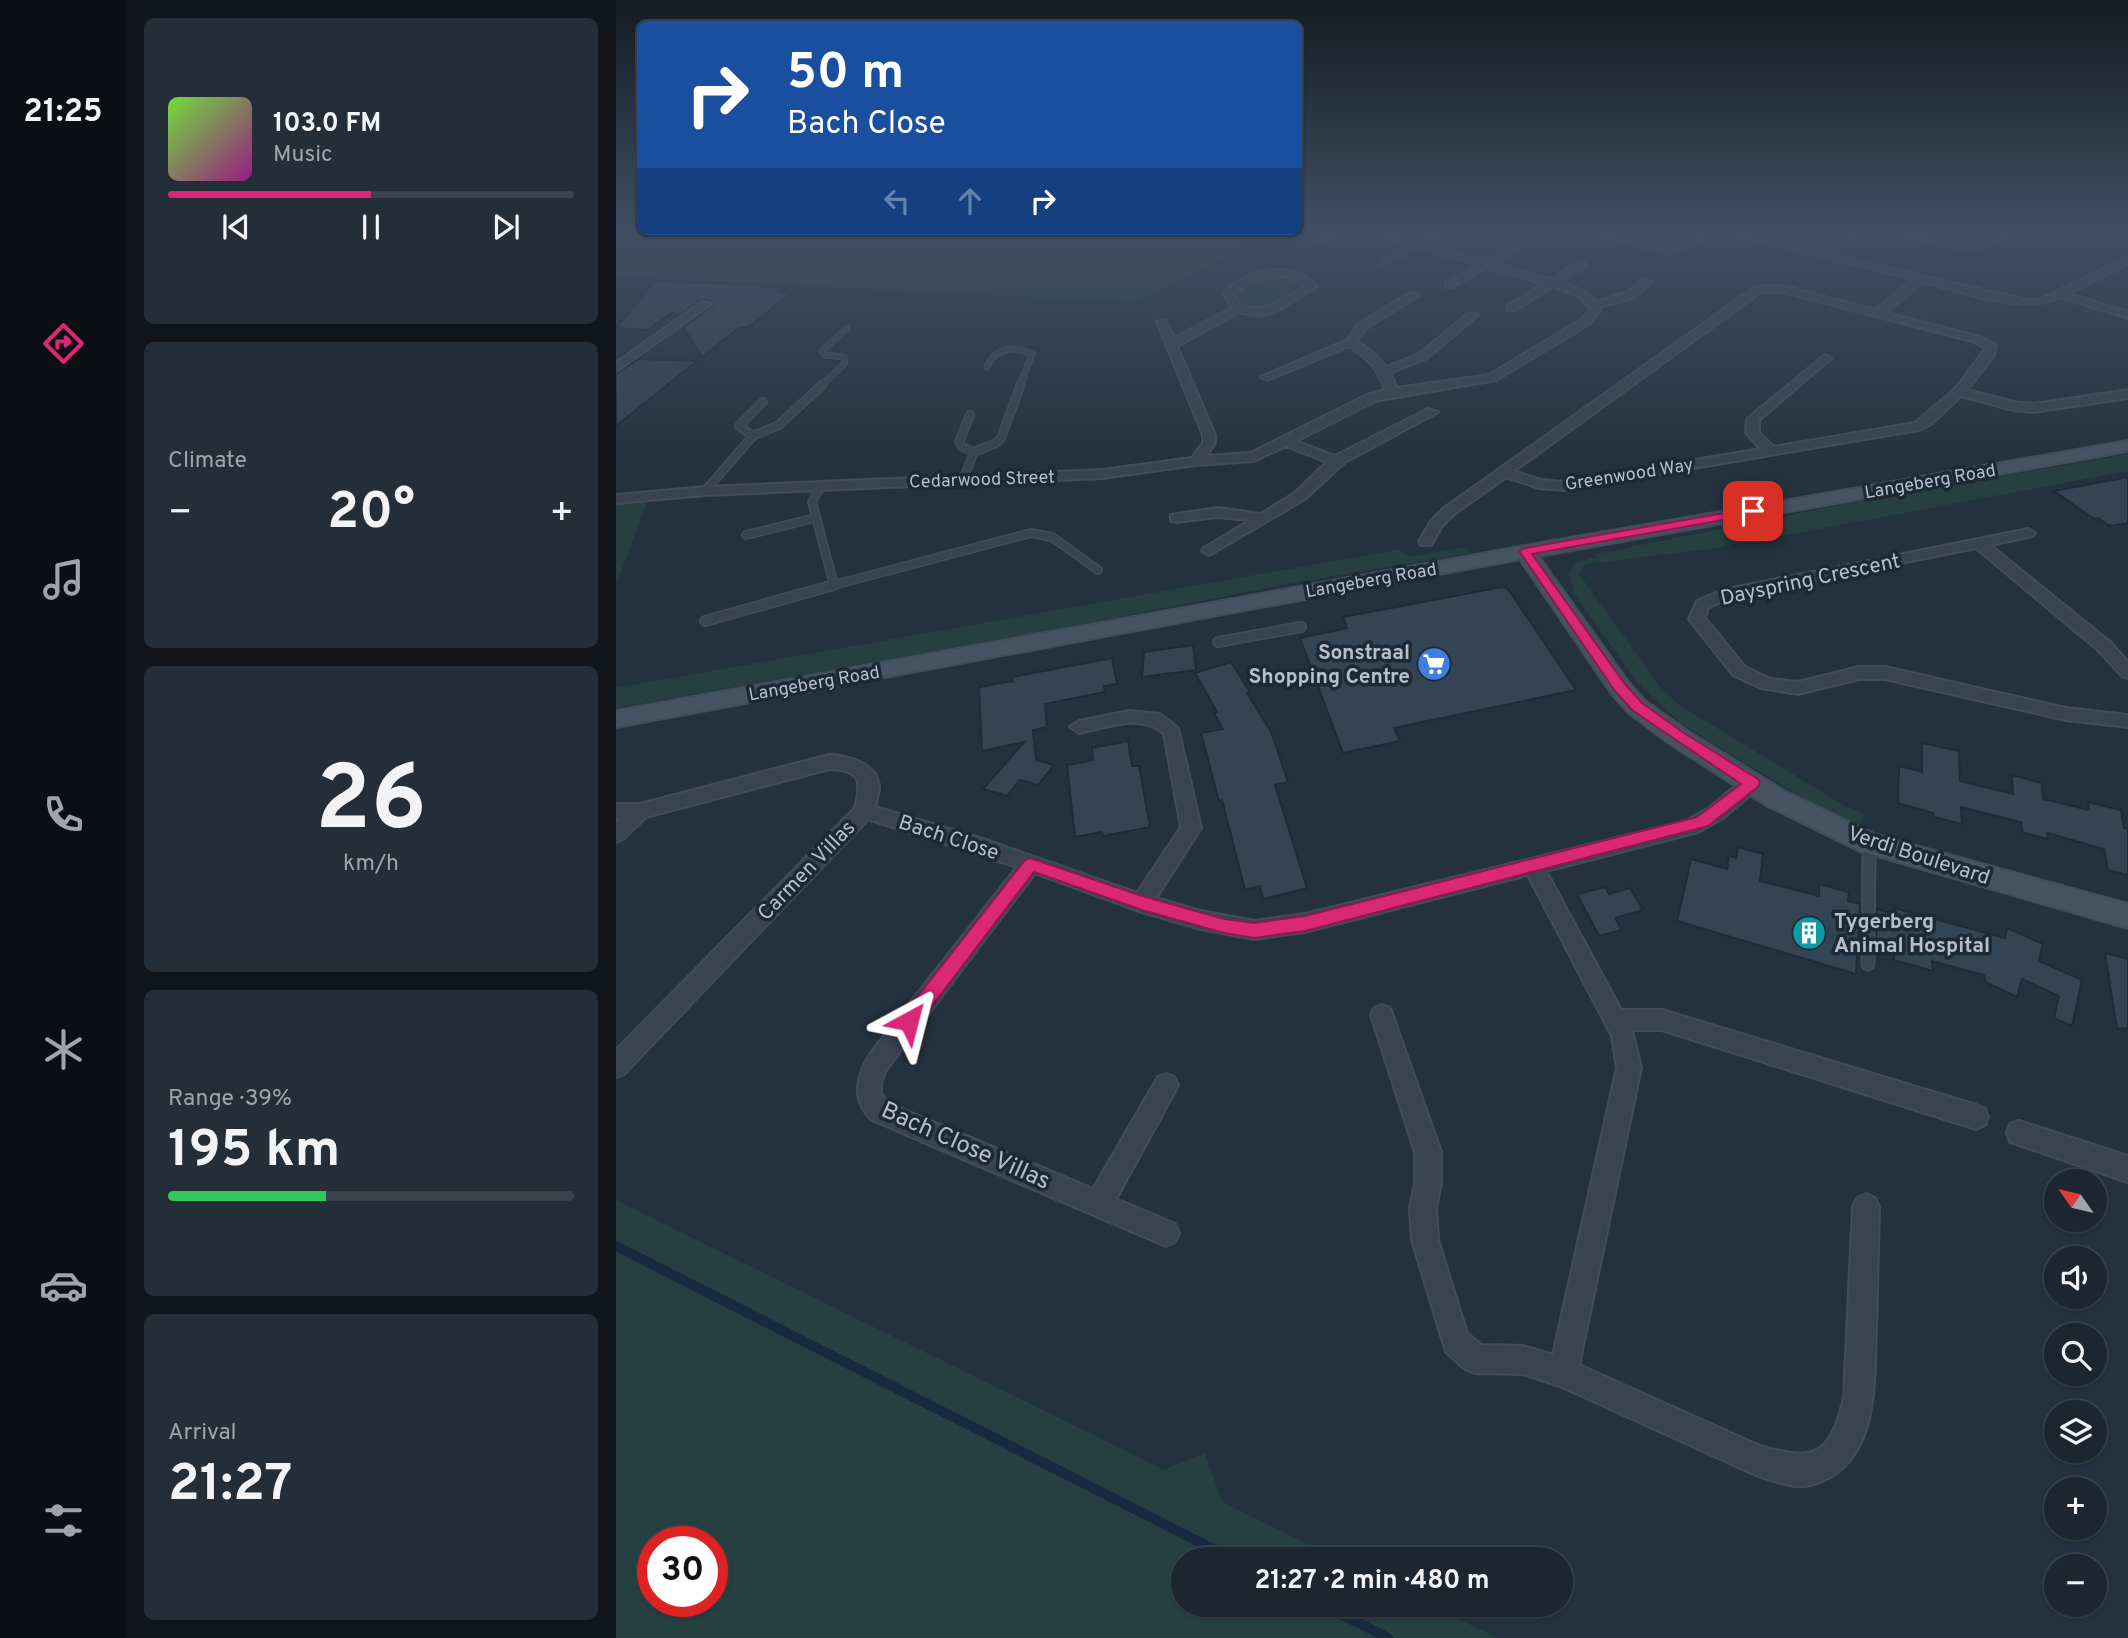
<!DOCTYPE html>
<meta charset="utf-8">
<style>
body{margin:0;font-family:Overpass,sans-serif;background:#242e38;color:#f1f3f6;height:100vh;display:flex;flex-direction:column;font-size:26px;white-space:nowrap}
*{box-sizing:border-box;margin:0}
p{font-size:23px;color:#a0a5ab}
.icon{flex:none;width:38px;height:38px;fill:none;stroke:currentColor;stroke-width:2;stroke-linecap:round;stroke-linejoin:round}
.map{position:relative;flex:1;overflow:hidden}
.drawer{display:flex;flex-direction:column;gap:18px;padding:18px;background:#0f151a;width:490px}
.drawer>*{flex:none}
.banner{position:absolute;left:21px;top:21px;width:665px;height:214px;border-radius:10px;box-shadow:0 2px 5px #0004,0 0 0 2px #39434c;background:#1a4fa0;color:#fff;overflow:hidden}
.needle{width:46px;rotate:304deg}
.buttons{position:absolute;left:1428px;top:1169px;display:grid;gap:14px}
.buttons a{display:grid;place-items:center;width:63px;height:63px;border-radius:50%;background:#1b2630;box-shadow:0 2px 5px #0004,0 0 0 2px #39434c;font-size:35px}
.speed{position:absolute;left:21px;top:1526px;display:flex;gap:14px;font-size:35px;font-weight:700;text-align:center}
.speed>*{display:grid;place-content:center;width:91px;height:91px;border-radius:50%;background:#1b2630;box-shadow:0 2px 5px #0004,0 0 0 2px #39434c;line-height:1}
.speed .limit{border:10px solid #d22;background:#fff;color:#111}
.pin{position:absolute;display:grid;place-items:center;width:60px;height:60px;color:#fff;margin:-30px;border-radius:14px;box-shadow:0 4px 10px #0006}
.me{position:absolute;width:77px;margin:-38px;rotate:38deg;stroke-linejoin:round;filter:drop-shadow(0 0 5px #0008)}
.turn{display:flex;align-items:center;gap:24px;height:147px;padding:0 35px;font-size:32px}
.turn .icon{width:91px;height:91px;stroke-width:2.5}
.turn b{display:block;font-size:49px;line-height:60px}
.lanes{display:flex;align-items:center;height:66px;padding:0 35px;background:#0003;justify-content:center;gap:35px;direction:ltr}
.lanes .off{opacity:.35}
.big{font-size:52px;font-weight:700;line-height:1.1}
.drawer .widget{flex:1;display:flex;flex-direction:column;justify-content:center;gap:10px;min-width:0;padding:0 24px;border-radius:10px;background:#242e38}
.drawer .dial{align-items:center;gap:0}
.dial b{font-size:91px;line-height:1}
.song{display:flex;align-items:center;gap:21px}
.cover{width:84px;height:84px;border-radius:10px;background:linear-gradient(135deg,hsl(100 70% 55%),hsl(310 70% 35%))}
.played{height:7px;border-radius:4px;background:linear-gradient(90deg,#db2777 50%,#39434c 50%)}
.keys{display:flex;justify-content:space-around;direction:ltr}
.heat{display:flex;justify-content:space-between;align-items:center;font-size:38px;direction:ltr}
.charge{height:10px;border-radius:5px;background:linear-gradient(90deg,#34c759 39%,#39434c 0)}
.trip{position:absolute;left:555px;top:1547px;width:402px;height:70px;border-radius:35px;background:#1b2630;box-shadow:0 2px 5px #0004,0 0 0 2px #39434c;font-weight:700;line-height:70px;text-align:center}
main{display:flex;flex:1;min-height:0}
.dock{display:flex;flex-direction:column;width:126px;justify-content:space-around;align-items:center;background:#0b0f13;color:#a0a5ab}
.dock .icon{width:49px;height:49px}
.dock .selected{color:#db2777}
.dock b{font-size:32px;color:#f1f3f6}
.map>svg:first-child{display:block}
.green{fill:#264041;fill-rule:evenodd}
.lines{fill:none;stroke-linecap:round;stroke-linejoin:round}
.stream{stroke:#172a3f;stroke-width:10}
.building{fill:#334454;stroke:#1f2b37;stroke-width:2}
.lane-far3-casing{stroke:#424d59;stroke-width:7}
.lane-far2-casing{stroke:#424d59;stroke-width:10}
.lane-far1-casing{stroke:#424d59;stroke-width:12}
.lane-casing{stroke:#424d59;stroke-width:15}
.street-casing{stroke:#424d59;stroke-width:4}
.secondary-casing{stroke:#424d59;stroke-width:4}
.lane-far3{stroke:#394450;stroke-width:5}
.lane-far2{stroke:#394450;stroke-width:7}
.lane-far1{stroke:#394450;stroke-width:9}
.lane{stroke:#394450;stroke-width:11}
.street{fill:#394450;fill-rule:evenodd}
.secondary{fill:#465363;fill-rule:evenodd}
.route{fill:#db2777;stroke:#8e194d;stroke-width:2}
.labels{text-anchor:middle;stroke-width:7;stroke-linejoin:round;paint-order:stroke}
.far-street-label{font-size:18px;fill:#b5bfcb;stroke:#1d2935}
.street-label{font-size:21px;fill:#b5bfcb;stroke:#1d2935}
.poi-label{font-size:21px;font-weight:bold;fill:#b5bfcb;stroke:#1d2935;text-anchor:end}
.near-street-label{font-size:24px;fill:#b5bfcb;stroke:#1d2935}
</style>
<main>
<nav class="dock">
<b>21:25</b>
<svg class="icon selected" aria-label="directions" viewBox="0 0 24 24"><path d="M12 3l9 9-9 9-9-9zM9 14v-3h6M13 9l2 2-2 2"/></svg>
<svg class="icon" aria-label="music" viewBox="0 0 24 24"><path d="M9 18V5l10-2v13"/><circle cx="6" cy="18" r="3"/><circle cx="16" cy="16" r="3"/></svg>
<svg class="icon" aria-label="phone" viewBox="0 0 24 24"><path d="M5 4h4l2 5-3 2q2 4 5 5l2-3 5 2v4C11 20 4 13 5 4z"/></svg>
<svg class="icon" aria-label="climate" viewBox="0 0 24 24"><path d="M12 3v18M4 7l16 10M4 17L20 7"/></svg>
<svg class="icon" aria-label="car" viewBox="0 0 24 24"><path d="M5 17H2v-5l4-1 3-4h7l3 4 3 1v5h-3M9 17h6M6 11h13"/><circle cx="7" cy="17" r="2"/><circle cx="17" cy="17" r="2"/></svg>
<svg class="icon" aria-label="filters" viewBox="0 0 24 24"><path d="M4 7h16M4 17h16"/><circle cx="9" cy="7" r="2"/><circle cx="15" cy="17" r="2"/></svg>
</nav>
<section class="drawer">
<div class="widget">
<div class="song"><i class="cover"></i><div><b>103.0 FM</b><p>Music</p></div></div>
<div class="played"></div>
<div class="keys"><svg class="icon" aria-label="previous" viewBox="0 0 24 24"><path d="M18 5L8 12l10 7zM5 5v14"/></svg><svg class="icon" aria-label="pause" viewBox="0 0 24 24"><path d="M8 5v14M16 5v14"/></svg><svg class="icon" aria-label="next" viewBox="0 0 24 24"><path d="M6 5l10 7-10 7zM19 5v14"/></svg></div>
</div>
<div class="widget"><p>Climate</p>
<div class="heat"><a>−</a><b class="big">20°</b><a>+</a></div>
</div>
<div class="widget dial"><b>26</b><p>km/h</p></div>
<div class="widget"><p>Range · 39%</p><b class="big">195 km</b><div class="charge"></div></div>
<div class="widget"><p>Arrival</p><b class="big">21:27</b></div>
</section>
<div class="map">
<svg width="1512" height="1638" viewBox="0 0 1512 1638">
<rect width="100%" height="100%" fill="#243240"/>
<path class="green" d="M0,231H468L602,237L637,246L519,302L0,277Z
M977,231H1087L1061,248H1044Z
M1279,231H1391L1354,245Z
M664,275L691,285L650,309L627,308L616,293L649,276Z
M1512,454V471L1100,548L969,564L963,574L1045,688L1063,705L1229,806L1248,814L1243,828L1215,815L1064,723L1022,683L958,594L953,573L959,563L980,557V554L1234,503Z
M26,500L31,503L0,585V503Z
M851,547L855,553L676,583L442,629L0,708V688L781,550L795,557Z
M0,1200L548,1470L589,1453L606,1502L721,1559H567V1605H814L881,1638H0ZM37,1542H96V1601H37Z"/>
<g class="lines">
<path class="stream" d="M0,1246L617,1559
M707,1605L772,1638"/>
</g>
<path class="building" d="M39,281L149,285L146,287L168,288L163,292L175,293L134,326L122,329L86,357L67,327L97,306L96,301L84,300L61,317L58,312L31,330L0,328Z
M22,359L81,361L0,426V374Z
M1512,477V523L1494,526L1482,518L1478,519L1438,491Z
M886,587L892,589L960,690L778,728L784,741L727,753L684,638L731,628L727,617Z
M577,645L580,670L526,677L528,652Z
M496,658L501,684L488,686L489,692L429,704L431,727L417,730L420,760L438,765L422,785L404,780L391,796L367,789L408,742L366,751L363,687L397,681L396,677Z
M615,662L634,692L631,693L654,730L659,743L672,782L659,785L691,888L647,899L644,886L629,890L606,800L603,801L585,733L607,729L598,713L601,712L579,673Z
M512,741L516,766H523L534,827L487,836L486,832L459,837L451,765L477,760L476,748Z
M1306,743L1343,751L1344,781L1397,794L1396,775L1426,783L1427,799L1473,810L1472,802L1505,810L1508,828L1512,829V875L1492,870L1488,849L1431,833L1432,839L1406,832L1405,822L1345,807L1346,824L1318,817L1317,813L1282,803L1283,766L1306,772Z
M1122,847L1147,854L1144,881L1203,896V884L1233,892L1232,901L1244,904L1240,974L1061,921L1075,859L1111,869L1113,856L1120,858Z
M989,887L993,894L1014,888L1027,910L999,918L1006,930L983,936L961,894Z
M1278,908L1389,938L1391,928L1427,944L1423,961L1466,980L1456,1026L1438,1018L1443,996L1406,979L1401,997L1369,982L1368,975L1316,961L1317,971L1278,960V951L1260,946L1261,909L1278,914Z
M1489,953L1512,959V1028L1501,1029Z"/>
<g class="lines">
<g class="lane-far3-casing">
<path id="lane-far3" d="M371,367C380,347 397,346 416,354L404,386
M205,386L229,363L228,357L209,355L206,351L231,328"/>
</g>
<g class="lane-far2-casing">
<path id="lane-far2" d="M354,415L343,442L346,447L358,452
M137,436L123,426L147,402
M347,480L358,452L380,443L385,438L405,384
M204,487L196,502L218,585L415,533L436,537L482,570
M89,491L137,436L163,425L207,384
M130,535L199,518
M211,587L218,585"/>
</g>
<g class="lane-far1-casing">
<path id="lane-far1" d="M89,621L218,585
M602,642L685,627
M1253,849V844"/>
</g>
<g class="lane-casing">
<path id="lane" d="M1252,964L1253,848"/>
</g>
<g class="street-casing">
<path id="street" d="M519,231H610L588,237L523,234Z
M717,231H728L704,244L696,242Z
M751,231H765L800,241L819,231H830L809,244L869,261L899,244H905V248L878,263L935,279L964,262H970V266L944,282L970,292L980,302L1010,293L1027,280L1035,282L1017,298L983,307V312L973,324L880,380L759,401L680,441L719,456L812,409L822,412L729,462L689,499L593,555L586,551L588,548L635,520L602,517L560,522L555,521V515L602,508L645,514L679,493L711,462L670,446L638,461L580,465L486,478L89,495L0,503V495L89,487L486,470L576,458L587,443V435L541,322L550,320L558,338L616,308L607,293C631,268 676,260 701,286L659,312L642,316L623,312L561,346L599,435V443L590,456L635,453L751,395L770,390L757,365L734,346L651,380L645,377L731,340L741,325L794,293L803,295L749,329L741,341L760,355L770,367L803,354L853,313L862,315L811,358L774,373L781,388L873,375L965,320L973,311V306L962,296L937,286L899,310H891V306L928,284L871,267L836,287H830V283L862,265L802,247L771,263H765V259L793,245ZM665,276L674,277L689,286C666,299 653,312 626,307L617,294L644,278Z
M965,231C995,231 1023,247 1052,247C1070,247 1080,231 1097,231L1071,249L1051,253Z
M1099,231H1114L1208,253L1237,231H1247L1217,255L1410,300L1425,299L1512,257V264L1452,294L1512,312V318L1444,297C1407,316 1346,291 1306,282L1270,313L1364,337L1380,345L1378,355L1351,390L1398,402L1418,404L1512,390V398L1418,412L1397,410L1345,396L1315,424L1303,430L948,490L923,488L890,477L837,515L826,526L815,545H805L803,542L815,521L827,509L1139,287L1167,286L1260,310L1297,279ZM1145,292H1167L1356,341L1370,348L1340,388L1299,423L1158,447L1143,433V420L1213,360L1215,358L1209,355L1131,419L1130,433L1145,449L948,482L925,480L898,471Z
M1267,231C1296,231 1328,245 1355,244C1372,243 1385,231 1402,231L1368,247L1353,250Z
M86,302L95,304L0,371V363Z
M1412,529L1419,533L1417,536L1374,545L1494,642L1512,662V678L1506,676L1482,650L1360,548L1115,597L1092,608L1089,618L1129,667L1154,679L1182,682L1243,667H1269L1450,708L1512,715V727L1450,720L1269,679H1243L1182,694L1145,688L1117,675L1073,619L1081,601L1107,590Z
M513,711L544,714L562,728L585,828L540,898L585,911L638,921L689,914L1070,821L1093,808L1129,778H1143L1145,783L1143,788L1107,818L1082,832L930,871L1005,1010H1046L1360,1105L1369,1109L1372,1117L1369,1125L1360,1129L1046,1030H1016L1025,1068L963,1365L1144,1446C1199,1462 1215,1455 1228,1397L1237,1207L1241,1198L1250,1194L1259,1198L1263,1207C1262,1248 1261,1289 1260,1330C1258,1385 1263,1468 1194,1485C1178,1489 1158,1481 1142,1476L944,1386L907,1374L859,1373L849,1369L830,1352L796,1240L794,1208L799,1183V1152L755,1015L758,1008L766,1005L774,1008L825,1152V1183L820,1208L822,1240L851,1333L865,1345L907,1346L937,1355L1001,1068L996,1036L912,875L689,932L638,939L585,929L526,912L419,873L270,1070L265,1082V1094L274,1104L477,1189L542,1077L550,1074L558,1077L562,1085L558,1093L500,1199L559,1224L563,1233L559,1242L550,1246L256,1120C235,1099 240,1078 254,1054L401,867L252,819L8,1074L0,1077V1050L239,808C246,781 245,770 213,769L30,817L7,839L0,842V822L4,818H0V804H24L213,755C232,756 259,762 263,785C264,791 260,800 259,807L367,839L521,893L565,827L548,734C526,712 489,728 463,733L454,727L463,721Z
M1403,1121L1512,1156V1182L1394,1142L1391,1133L1394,1124Z"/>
</g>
<g class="secondary-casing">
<path id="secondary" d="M1512,441V451L922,556L1012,682L1029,701L1071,731L1168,791L1260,835L1512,904V928L1244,851L1150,805L1053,743L1013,713L996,694L904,559L0,727V711L909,546Z"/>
</g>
<use href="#lane-far3" class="lane-far3"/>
<use href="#lane-far2" class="lane-far2"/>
<use href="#lane-far1" class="lane-far1"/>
<use href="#lane" class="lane"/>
<use href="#street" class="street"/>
<use href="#secondary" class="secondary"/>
</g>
<linearGradient id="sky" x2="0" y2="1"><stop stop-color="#141c23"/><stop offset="0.5" stop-color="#3f4f64"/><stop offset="1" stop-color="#3f4f64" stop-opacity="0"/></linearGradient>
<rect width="1512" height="460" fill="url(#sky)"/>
<path class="route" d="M1137,508L1143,511L1141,514L916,554L1009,684L1026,703L1068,733L1142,779L1144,783L1142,787L1092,826L689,931L638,938L608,933L526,910L418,872L300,1027L293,1029L287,1027L284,1021L287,1015L409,860L414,858L526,896L608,919L638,923L689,916L1081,817L1125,784L1016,710L999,691L903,551L909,548Z"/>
<defs>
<g id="supermarket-disc" transform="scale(1.75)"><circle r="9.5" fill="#3f7fe0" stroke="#1d2935"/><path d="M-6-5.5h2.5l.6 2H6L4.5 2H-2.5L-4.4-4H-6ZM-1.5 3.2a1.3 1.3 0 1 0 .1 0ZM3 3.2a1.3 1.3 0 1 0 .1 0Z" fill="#fff"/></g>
<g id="building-disc" transform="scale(1.75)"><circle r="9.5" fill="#0f9aa8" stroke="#1d2935"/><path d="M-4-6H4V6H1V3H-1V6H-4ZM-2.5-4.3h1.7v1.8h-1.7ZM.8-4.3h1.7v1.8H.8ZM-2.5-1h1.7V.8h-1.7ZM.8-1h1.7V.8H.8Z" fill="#fff"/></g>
</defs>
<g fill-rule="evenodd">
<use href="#supermarket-disc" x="818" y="664"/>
<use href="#building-disc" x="1193" y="933"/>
</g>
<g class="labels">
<g class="far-street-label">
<text transform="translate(1013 474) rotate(-9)" y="6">Greenwood Way</text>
<text transform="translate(366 479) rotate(-2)" y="6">Cedarwood Street</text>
<text transform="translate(1314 481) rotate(-10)" y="6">Langeberg Road</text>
<text transform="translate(755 580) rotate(-10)" y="6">Langeberg Road</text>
<text transform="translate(198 683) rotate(-10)" y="6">Langeberg Road</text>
</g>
<g class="street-label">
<text transform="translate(1194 579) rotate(-12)" y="7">Dayspring Crescent</text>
<text transform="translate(333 837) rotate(18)" y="7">Bach Close</text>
<text transform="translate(1303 855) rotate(18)" y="7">Verdi Boulevard</text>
<text transform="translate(190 870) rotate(-46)" y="7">Carmen Villas</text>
</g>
<g class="poi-label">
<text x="794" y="659">Sonstraal<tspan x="794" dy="24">Shopping Centre</tspan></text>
<text x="1218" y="928" text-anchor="start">Tygerberg<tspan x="1218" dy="24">Animal Hospital</tspan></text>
</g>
<g class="near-street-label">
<text transform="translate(350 1145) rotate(24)" y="8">Bach Close Villas</text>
</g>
</g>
</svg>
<div class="buttons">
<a><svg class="needle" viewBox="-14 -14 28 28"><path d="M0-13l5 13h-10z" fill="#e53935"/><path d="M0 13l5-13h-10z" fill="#a0a5ab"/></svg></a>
<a><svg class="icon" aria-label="sound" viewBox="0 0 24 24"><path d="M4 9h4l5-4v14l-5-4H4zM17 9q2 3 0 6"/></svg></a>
<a><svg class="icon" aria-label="search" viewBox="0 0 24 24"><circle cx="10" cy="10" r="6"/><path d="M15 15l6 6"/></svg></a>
<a><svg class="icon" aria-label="layers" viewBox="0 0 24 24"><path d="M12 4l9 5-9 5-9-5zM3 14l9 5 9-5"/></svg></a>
<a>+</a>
<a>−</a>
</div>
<div class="speed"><div class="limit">30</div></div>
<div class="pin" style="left:1137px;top:511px;background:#d93025"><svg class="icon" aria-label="arrive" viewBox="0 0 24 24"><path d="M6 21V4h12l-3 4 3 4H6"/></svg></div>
<svg class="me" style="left:293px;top:1021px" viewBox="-20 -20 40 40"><path d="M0-17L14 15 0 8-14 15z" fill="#db2777" stroke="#fff" stroke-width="4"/></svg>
<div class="trip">21:27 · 2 min · 480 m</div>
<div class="banner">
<div class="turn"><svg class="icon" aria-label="right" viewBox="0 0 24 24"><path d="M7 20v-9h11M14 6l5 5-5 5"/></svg><div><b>50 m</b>Bach Close</div></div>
<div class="lanes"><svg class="icon off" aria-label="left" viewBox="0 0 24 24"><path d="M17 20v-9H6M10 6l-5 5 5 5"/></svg><svg class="icon off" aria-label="ahead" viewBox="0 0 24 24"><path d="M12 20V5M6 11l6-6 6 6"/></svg><svg class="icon" aria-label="right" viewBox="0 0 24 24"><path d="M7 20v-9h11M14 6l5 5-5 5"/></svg></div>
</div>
</div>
</main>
